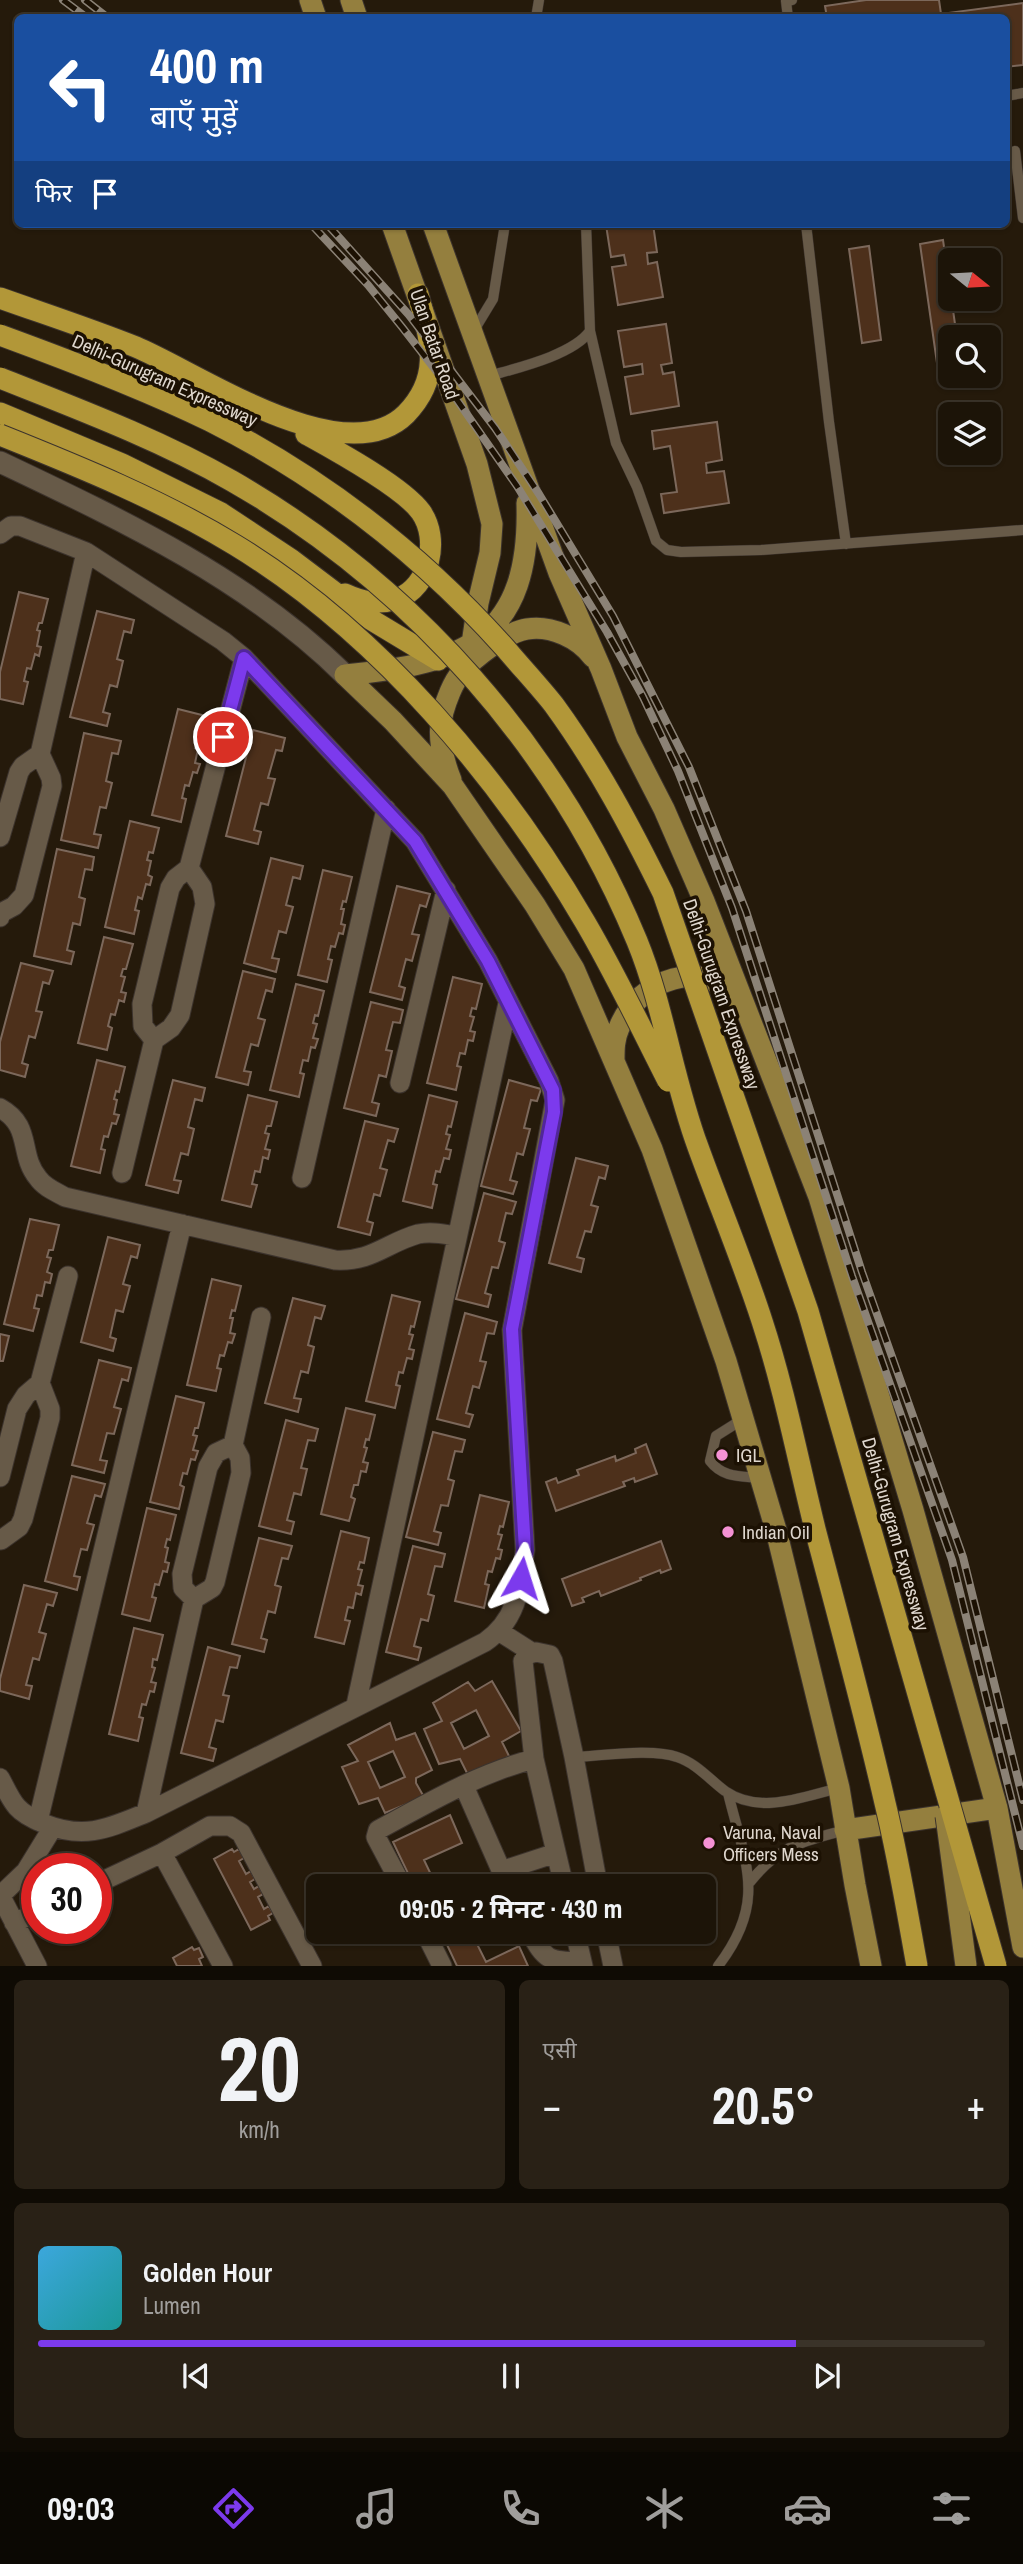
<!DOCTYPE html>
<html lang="hi">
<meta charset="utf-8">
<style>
body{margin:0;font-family:"Archivo Narrow","Noto Sans Devanagari",sans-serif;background:#292116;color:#f1f3f6;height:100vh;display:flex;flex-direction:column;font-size:26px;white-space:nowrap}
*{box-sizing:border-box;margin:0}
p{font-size:23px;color:#a09e9c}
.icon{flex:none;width:38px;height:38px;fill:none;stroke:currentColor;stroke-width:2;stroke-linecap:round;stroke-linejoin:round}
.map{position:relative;height:1966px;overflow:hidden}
.side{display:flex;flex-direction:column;gap:14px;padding:14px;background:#0f0b04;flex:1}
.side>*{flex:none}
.hud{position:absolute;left:14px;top:14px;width:996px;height:214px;border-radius:10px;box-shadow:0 2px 5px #0004,0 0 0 2px #3a3329;background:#1a4fa0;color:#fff;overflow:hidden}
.needle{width:46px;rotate:108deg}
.tools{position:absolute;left:938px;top:248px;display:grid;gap:14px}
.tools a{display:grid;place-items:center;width:63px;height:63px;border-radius:10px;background:#1c1408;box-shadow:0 2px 5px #0004,0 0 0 2px #3a3329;font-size:35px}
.speed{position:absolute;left:21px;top:1853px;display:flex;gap:14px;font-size:35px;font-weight:700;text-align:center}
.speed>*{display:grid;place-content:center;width:91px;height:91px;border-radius:50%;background:#1c1408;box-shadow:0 2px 5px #0004,0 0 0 2px #3a3329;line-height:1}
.speed .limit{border:10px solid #d22;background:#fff;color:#111}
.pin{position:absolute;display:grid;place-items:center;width:60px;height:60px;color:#fff;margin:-30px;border:4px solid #fff;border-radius:50%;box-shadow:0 2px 7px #0007}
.me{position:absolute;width:77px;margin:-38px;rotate:6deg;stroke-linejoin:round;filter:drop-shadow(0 0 5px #0008)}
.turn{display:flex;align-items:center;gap:24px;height:147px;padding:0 21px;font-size:32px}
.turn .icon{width:91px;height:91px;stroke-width:2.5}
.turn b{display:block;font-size:49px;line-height:60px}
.then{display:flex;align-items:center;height:66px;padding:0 21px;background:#0003;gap:14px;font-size:26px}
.big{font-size:52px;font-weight:700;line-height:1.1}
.side .tile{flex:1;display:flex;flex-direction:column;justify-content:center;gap:10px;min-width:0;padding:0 24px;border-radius:10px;background:#292116}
.side .dial{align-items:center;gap:0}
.dial b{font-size:91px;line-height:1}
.song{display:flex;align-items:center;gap:21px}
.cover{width:84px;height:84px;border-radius:10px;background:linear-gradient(135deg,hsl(200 70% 55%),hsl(180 70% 35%))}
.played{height:7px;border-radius:4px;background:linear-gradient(90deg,#7c3aed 80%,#3a3329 80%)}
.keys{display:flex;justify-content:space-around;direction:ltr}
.heat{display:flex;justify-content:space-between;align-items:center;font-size:38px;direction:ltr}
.side .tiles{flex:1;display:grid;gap:14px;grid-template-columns:1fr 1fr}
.tile:last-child{grid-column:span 2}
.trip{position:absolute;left:306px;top:1874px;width:410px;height:70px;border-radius:10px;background:#1c1408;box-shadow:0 2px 5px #0004,0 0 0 2px #3a3329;font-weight:700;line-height:70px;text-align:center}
.tabs{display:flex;height:112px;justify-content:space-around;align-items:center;background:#0b0803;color:#a09e9c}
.tabs .icon{width:49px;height:49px}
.tabs .current{color:#7c3aed}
.tabs b{font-size:32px;color:#f1f3f6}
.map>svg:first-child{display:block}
.building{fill:#4d301b;stroke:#7c685b;stroke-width:2;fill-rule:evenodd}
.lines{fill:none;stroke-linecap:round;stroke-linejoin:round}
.lane-casing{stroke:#3c332d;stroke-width:11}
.street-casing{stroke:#3c332d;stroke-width:21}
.secondary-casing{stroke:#3c332d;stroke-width:23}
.primary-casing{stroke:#3c332d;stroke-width:23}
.highway-casing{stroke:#3c332d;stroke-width:23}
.lane{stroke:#675a48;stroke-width:10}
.street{stroke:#675a48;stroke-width:19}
.secondary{stroke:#675a48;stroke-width:21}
.primary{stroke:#947f3e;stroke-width:21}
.highway{stroke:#b29738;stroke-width:21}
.rail-casing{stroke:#8b8276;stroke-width:8}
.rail{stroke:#1c1103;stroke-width:5;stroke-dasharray:16;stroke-linecap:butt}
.primary-bridge-casing{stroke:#3c332d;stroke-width:23;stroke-linecap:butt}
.highway-bridge-casing{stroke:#3c332d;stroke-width:23;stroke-linecap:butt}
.primary-bridge{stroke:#947f3e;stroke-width:21}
.highway-bridge{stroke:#b29738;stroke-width:21}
.route-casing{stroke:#51269a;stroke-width:18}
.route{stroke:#7c3aed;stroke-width:12}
.poi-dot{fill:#f491d4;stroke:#1c1103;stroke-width:2.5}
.labels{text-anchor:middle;stroke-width:7;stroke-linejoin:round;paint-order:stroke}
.street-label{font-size:19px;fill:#dfd7ce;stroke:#1c1103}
.poi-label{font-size:19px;fill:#dfd7ce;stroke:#1c1103;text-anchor:start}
</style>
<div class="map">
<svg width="1023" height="1966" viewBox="0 0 1023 1966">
<rect width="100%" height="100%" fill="#251a0b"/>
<path class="building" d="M866,0H939L941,14L1023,3V65L1006,67V18H827L825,6Z
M653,224L657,252L647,253L648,264L657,262L663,297L618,305L612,267L626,265L624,255L611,257L606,225Z
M943,240L957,338H950V361L937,363L920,244Z
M869,246L881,340L862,343L849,249Z
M666,324L672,363L661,365L663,374L674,372L679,406L631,414L625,377L643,374L642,364L624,367L618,331Z
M717,422L722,460L706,463L707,473L724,471L729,503L664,513L661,494L677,492L670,446L654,449L652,431Z
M19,592L48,599L42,623H39L37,630L40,631L37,646L41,647L39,656L35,654L31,669L27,668L24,681L28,682L23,704L0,699V672Z
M97,611L134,620L131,633L124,631L117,659L123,661L117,687L110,685L103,712L110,714L107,726L70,717Z
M178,709L206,716L200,741L197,740L195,748L198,749L195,763L200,764L197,773L193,772L189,786L185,785L182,798L186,799L181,822L152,815Z
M253,730L285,738L282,751L276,750L268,778L275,779L268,805L261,803L254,830L261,832L258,844L226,836Z
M84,733L121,741L118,754L112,753L106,781L112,783L106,808L100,807L94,834L101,835L98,848L61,840Z
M130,821L159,828L153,853L149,852L147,860L151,861L148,875L152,877L150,885L146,884L142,899L138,897L135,910L139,911L134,934L105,927Z
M57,849L94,857L92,870L85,869L79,897L85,899L80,925L73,923L67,950L74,952L71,964L34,956Z
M271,858L303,866L300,879L293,877L286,905L293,907L286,933L279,931L272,958L279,959L276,972L244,963Z
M323,870L352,877L346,902L343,901L341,909H344L341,924L345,925L343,934L339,933L335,947L331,946L328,959L332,960L327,982L298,975Z
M397,886L430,894L426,907L420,905L412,934L419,935L412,961L406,959L399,986L405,988L402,1000L370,992Z
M104,937L133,944L126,969H123L121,976L125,977L121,992L126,993L124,1002L119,1000L115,1015L111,1014L108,1026L112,1028L107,1050L78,1043Z
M21,963L53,971L49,984L43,982L36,1011L42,1012L35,1038L29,1036L22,1063L28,1065L25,1077L0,1070V1042Z
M243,971L275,979L272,992L266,990L258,1018L265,1020L258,1046L251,1044L244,1071L251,1072L248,1085L216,1077Z
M453,977L482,984L476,1009L472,1008L470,1016L474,1017L470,1031L475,1032L473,1041L468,1040L465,1054L460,1053L457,1066L461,1067L456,1090L427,1083Z
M296,984L324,991L318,1016L315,1015L313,1023L317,1024L313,1038L318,1039L315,1048L311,1047L308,1061L303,1060L300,1073L304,1074L299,1097L270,1090Z
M371,1002L403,1010L400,1023L393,1022L386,1050L392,1051L386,1077L379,1075L372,1102L379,1104L376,1116L344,1108Z
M97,1060L125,1067L119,1092L116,1091L114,1099L117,1100L114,1114L119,1115L116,1124L112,1123L108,1137L104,1136L101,1149L105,1150L100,1173L71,1166Z
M173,1080L205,1088L202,1101L195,1099L188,1127L194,1129L188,1155L181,1153L174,1180L181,1181L178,1193L146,1185Z
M509,1080L541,1089L537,1101L531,1100L524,1128L530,1129L523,1155L517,1153L510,1180L517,1182L513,1194L481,1186Z
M248,1095L277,1102L271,1126H267L265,1133L269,1134L265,1149L270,1150L268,1159L263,1157L260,1172L255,1171L252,1184L257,1185L251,1207L222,1200Z
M429,1095L457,1102L451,1127L448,1126L446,1134L450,1135L446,1149L451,1150L449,1159L444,1158L440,1172L436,1171L433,1184L437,1185L432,1208L403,1201Z
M365,1121L398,1129L394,1142L388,1140L380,1168L387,1170L380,1196L374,1194L367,1221L373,1223L370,1235L338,1227Z
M576,1158L608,1166L605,1179L599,1177L591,1205L598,1207L591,1232L585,1231L577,1257L584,1259L581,1272L549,1263Z
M484,1193L516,1202L512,1214L506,1213L499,1241L505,1243L498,1268L492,1267L485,1293L491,1295L488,1307L456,1299Z
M30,1219L59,1225L53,1250H49L47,1257L51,1258L47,1272L52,1274L50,1283L45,1282L42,1296L37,1295L34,1308L39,1309L33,1331L4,1324Z
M108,1237L140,1245L137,1258L131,1256L123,1284L130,1286L123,1312L116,1310L110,1337L116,1339L113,1351L81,1342Z
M212,1279L241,1286L235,1311L232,1310L230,1318H233L230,1333L235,1334L232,1343L228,1342L224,1356L220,1355L217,1368L221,1369L216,1391L187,1385Z
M392,1295L420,1302L414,1327L411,1326L409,1334L413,1335L409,1349L414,1350L412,1359L407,1358L403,1373L399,1372L396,1385L400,1386L395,1408L366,1401Z
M293,1298L325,1306L321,1319L315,1317L308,1345L314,1347L308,1373L301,1371L294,1398L301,1399L298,1412L265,1403Z
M465,1313L497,1322L494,1334L487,1333L480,1361L486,1362L479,1388L473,1386L466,1413L473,1415L469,1427L437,1419Z
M0,1334L9,1336L3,1361H0Z
M99,1360L131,1368L128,1381L122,1379L114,1407L121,1409L114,1434L107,1433L100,1460L107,1461L104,1473L72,1465Z
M176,1396L204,1403L198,1428H195L193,1435L197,1436L193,1450L198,1451L195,1460L191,1459L187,1474L183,1473L180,1485L184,1487L179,1509L150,1502Z
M346,1408L375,1415L369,1440L366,1439L364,1447L367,1448L363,1462L368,1463L366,1472L361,1471L358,1485H354L351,1497L355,1499L349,1521L321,1514Z
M286,1420L318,1429L315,1441L308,1440L301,1468L307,1469L301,1495L294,1493L287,1520L294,1522L291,1534L259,1526Z
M433,1432L465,1440L462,1452L455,1451L448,1479L454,1481L448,1506L441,1505L434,1531L441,1533L438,1545L406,1537Z
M646,1444L657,1474L635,1482L634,1478L623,1482L625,1486L556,1511L546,1482L556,1478L558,1483L579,1475L577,1470L615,1456L616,1461L636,1453L635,1449Z
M72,1476L105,1484L101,1497L95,1495L87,1523L94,1525L87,1550L81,1549L74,1576L80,1577L77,1590L45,1581Z
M480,1495L509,1502L503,1527L500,1526L498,1534L502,1535L498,1549L502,1550L500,1559L496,1558L492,1572L488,1571L485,1584L489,1585L484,1608L455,1601Z
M147,1508L176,1515L170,1540L167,1539L165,1547L168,1548L165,1562L169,1563L167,1572L163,1571L159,1585L155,1584L152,1597L156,1598L150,1621L122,1614Z
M341,1531L369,1538L364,1563L360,1562L358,1569L362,1570L358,1585L363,1586L361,1595L356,1593L353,1608L348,1607L345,1620L350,1621L344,1644L315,1637Z
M259,1538L292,1546L288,1559L282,1558L275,1585L281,1587L275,1613L268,1611L261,1638L267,1640L264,1652L232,1644Z
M661,1541L671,1569L661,1573L660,1570L640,1578L641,1580L601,1596L599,1591L582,1598L584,1602L572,1606L562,1579Z
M413,1546L445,1554L442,1567L435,1566L428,1594L434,1596L428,1621L421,1619L414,1646L421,1648L418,1660L386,1652Z
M24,1585L57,1593L53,1606L47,1604L39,1632L46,1634L39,1660L33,1658L26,1685L32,1686L29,1699L0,1691V1679Z
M134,1628L163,1635L157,1660L153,1659L152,1667L155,1668L151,1682L156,1683L154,1692L150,1691L146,1705L142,1704L139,1717L143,1718L138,1741L109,1734Z
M208,1647L240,1656L237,1668L230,1667L223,1695L229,1696L223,1722L216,1720L209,1747L216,1749L213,1761L181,1753Z
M492,1681L521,1731L502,1742L509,1756L470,1779L460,1759L439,1764L424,1729L442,1721L433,1703L468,1682L475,1691ZM476,1710L489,1736L464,1749L451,1723Z
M390,1723L396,1740L415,1733L432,1770L416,1778V1783L424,1797L385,1813L378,1798L359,1804L342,1767L358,1761L348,1745ZM393,1751L405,1777L380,1788L368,1762Z
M450,1815L462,1843L424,1860L436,1885L414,1886L393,1842Z
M232,1849L234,1852L239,1849L244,1858L239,1861L246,1874L251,1871L255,1879L250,1882L254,1889L259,1886L263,1894L258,1897L264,1909L269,1906L273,1913L268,1916L270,1920L251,1930L214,1859Z
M441,1932H471L486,1962L519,1946L528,1966H457Z
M192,1947L194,1950L199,1948L203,1957L199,1959L202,1966H177L173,1958Z"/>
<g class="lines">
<g class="lane-casing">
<path id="lane" d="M536,18L539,0
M788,18L786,1L792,0
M1006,96L1023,93
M1015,151L1023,218
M806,224L829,422L846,544
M590,331L616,443L637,487L656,541L667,550L681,552L761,550L1023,530
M473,332L493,299L505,224
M489,376C517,368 573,355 590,331L586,224
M743,1419L716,1436L710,1461C723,1478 740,1476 760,1478
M574,1757C601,1756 652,1748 677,1757C696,1763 709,1779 725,1791C760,1815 802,1797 839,1788
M750,1882C780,1845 801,1842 845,1830
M718,1966C768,1901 745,1863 728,1793"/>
</g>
<g class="street-casing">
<path id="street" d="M0,534L11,526H20L86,552L223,641L244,658L415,841L488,961L549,1081L555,1100L512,1330L525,1550C520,1587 518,1619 485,1642L146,1813C109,1828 85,1840 45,1824C35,1820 24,1815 17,1807C10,1799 5,1787 0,1778
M0,837L19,772L23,766L40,754
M0,917L1,913L14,906L24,895L52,786L51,778L40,754L86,552
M154,1040L143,1026L142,1004L170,888L176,878L189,868L244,658
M400,1083L446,890
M0,1108C33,1126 18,1154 38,1178C44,1187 56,1192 65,1197L335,1260C372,1262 386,1243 418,1234C431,1231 444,1234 457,1236
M122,1173L154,1040L171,1028L180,1015L205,904L202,887L189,868
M302,1178L386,809
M0,1477L17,1409L26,1395L40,1383L68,1276
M1,1540L19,1527L23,1519L50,1418V1409L40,1383
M194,1599L183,1588L182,1574L208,1467L216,1453L233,1445
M500,1632L533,1653
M356,1705L508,1003
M464,1786L508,1886
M146,1813L194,1599L212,1588L215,1582L241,1473L240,1458L233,1445L261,1317
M38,1821L182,1224
M162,1853L223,1966
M501,1871L556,1853
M96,1884L162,1853L210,1826H230L241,1833L312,1966
M402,1886L376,1837L378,1830C428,1803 479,1773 534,1759
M564,1886L534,1759L523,1661L528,1654L536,1652L550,1655L553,1661L574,1757L598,1886
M0,1895L37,1966
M0,1896L26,1871L53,1827
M14,1923L37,1912
M425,1932L442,1966
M530,1932C546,1962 550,1961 582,1962
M575,1932L583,1966
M606,1932L613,1966"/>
</g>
<g class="secondary-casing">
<path id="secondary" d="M0,462C122,520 248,579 345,675"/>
</g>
<g class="primary-casing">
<path id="primary" d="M310,0L316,18
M351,0L357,18
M392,224L477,464L492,524L490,553L478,603L472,644
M433,224L559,573L601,669L627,737L664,809L704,901L819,1197L913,1510L997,1808L1023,1947
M345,675L393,721L453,786L535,905L574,969L652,1149L726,1361L776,1530L839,1788L855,1885L871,1966
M345,675C466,664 531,638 527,503
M451,780C443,760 437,734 443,712C446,701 453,682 461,673C473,658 507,632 527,629C551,625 579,638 593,657
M614,1060C614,1049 614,1039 619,1028C638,979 705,955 739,1002
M845,1830L997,1808"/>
</g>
<g class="highway-casing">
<path id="highway" d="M0,298C45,314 91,329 136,347C198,373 345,475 406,414C443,376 430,340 418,294
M0,413L122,464L221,513L292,560L370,619L438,660
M306,434C335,450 403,487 421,512C440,539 430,587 397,599C378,605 362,602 345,594"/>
</g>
<use href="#lane" class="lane"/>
<use href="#street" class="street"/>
<use href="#secondary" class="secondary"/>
<use href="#primary" class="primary"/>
<use href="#highway" class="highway"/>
<g class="rail-casing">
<path id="rail" d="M63,0L87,18
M85,0L108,18
M311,224L368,285L402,327L441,377L517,486L607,632L643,697L678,771L732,908L852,1276L952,1560L1023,1846
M327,224L409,315L495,428L539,494L613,616L689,767L746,911L862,1272L963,1557L1023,1800"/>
</g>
<use href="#rail" class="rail"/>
<g class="primary-bridge-casing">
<path id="primary-bridge" d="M946,1816L966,1966"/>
</g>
<g class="highway-bridge-casing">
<path id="highway-bridge" d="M0,335C71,361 142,388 210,421C323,478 422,555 506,649C522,668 539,686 554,705C597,764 631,828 663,893L808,1311L996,1966
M0,378C78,409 158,439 232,481C413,585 557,748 637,941C664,1007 673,1080 698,1147C719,1205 743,1262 762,1321C784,1388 798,1460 815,1529C839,1620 864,1711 885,1803C898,1856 907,1911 917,1966
M0,435C80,467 161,500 235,545C378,632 501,778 585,922C615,973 641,1028 668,1081"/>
</g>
<use href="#primary-bridge" class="primary-bridge"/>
<use href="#highway-bridge" class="highway-bridge"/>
</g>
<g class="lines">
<g class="route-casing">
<path id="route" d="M223,737L244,658L415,841L488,961L553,1090L554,1112L512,1329L525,1550L521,1578"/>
</g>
<use href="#route" class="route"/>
</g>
<g class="poi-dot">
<circle cx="722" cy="1455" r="7"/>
<circle cx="728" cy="1532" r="7"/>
<circle cx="709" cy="1843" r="7"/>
</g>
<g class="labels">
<g class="street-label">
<text transform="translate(435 344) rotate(71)" y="7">Ulan Batar Road</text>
<text transform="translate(165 380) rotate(24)" y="7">Delhi-Gurugram Expressway</text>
<text transform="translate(722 994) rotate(71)" y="7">Delhi-Gurugram Expressway</text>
<text transform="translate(896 1534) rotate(74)" y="7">Delhi-Gurugram Expressway</text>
</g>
<g class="poi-label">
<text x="736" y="1462">IGL</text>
<text x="742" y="1539">Indian Oil</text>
<text x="723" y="1839">Varuna, Naval<tspan x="723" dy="22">Officers Mess</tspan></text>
</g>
</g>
</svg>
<div class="tools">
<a><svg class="needle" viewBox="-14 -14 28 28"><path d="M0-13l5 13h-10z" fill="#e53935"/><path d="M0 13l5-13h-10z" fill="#a09e9c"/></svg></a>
<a><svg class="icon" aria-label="search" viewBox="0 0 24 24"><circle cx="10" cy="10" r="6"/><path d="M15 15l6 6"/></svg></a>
<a><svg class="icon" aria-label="layers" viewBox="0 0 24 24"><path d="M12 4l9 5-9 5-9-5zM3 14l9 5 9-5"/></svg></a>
</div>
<div class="speed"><div class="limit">30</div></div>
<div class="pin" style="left:223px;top:737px;background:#d93025"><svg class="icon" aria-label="arrive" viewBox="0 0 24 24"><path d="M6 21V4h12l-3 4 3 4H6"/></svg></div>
<svg class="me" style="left:521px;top:1578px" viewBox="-20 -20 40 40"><path d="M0-17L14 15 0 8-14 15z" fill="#7c3aed" stroke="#fff" stroke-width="4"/></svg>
<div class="trip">09:05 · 2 मिनट · 430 m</div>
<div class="hud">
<div class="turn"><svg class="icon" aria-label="left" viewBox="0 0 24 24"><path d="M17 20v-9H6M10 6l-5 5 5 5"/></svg><div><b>400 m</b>बाएँ मुड़ें</div></div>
<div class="then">फिर<svg class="icon" aria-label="arrive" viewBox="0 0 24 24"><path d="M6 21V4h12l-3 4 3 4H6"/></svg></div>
</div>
</div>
<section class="side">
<div class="tiles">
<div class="tile dial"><b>20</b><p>km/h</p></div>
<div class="tile"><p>एसी</p>
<div class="heat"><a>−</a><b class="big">20.5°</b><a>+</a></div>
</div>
<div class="tile">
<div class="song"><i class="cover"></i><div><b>Golden Hour</b><p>Lumen</p></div></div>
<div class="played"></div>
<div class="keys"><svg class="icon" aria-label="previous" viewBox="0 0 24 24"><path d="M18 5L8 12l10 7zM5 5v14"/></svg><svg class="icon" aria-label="pause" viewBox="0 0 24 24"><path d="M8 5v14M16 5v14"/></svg><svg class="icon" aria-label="next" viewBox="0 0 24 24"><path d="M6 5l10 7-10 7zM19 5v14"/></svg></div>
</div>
</div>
</section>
<nav class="tabs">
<b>09:03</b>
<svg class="icon current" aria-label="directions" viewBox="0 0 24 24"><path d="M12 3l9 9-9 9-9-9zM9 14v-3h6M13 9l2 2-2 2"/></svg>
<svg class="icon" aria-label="music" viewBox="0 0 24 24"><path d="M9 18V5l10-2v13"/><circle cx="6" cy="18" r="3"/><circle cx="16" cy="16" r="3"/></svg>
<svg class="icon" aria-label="phone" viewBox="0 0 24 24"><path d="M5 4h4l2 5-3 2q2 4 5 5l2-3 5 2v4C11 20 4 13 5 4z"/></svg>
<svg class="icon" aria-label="climate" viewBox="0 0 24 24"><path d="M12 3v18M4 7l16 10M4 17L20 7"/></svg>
<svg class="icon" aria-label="car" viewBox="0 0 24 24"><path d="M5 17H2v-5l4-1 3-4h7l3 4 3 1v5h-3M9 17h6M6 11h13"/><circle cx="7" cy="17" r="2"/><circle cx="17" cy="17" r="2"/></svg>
<svg class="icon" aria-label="filters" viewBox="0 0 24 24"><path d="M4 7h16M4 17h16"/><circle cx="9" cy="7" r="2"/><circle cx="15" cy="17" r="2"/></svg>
</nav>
